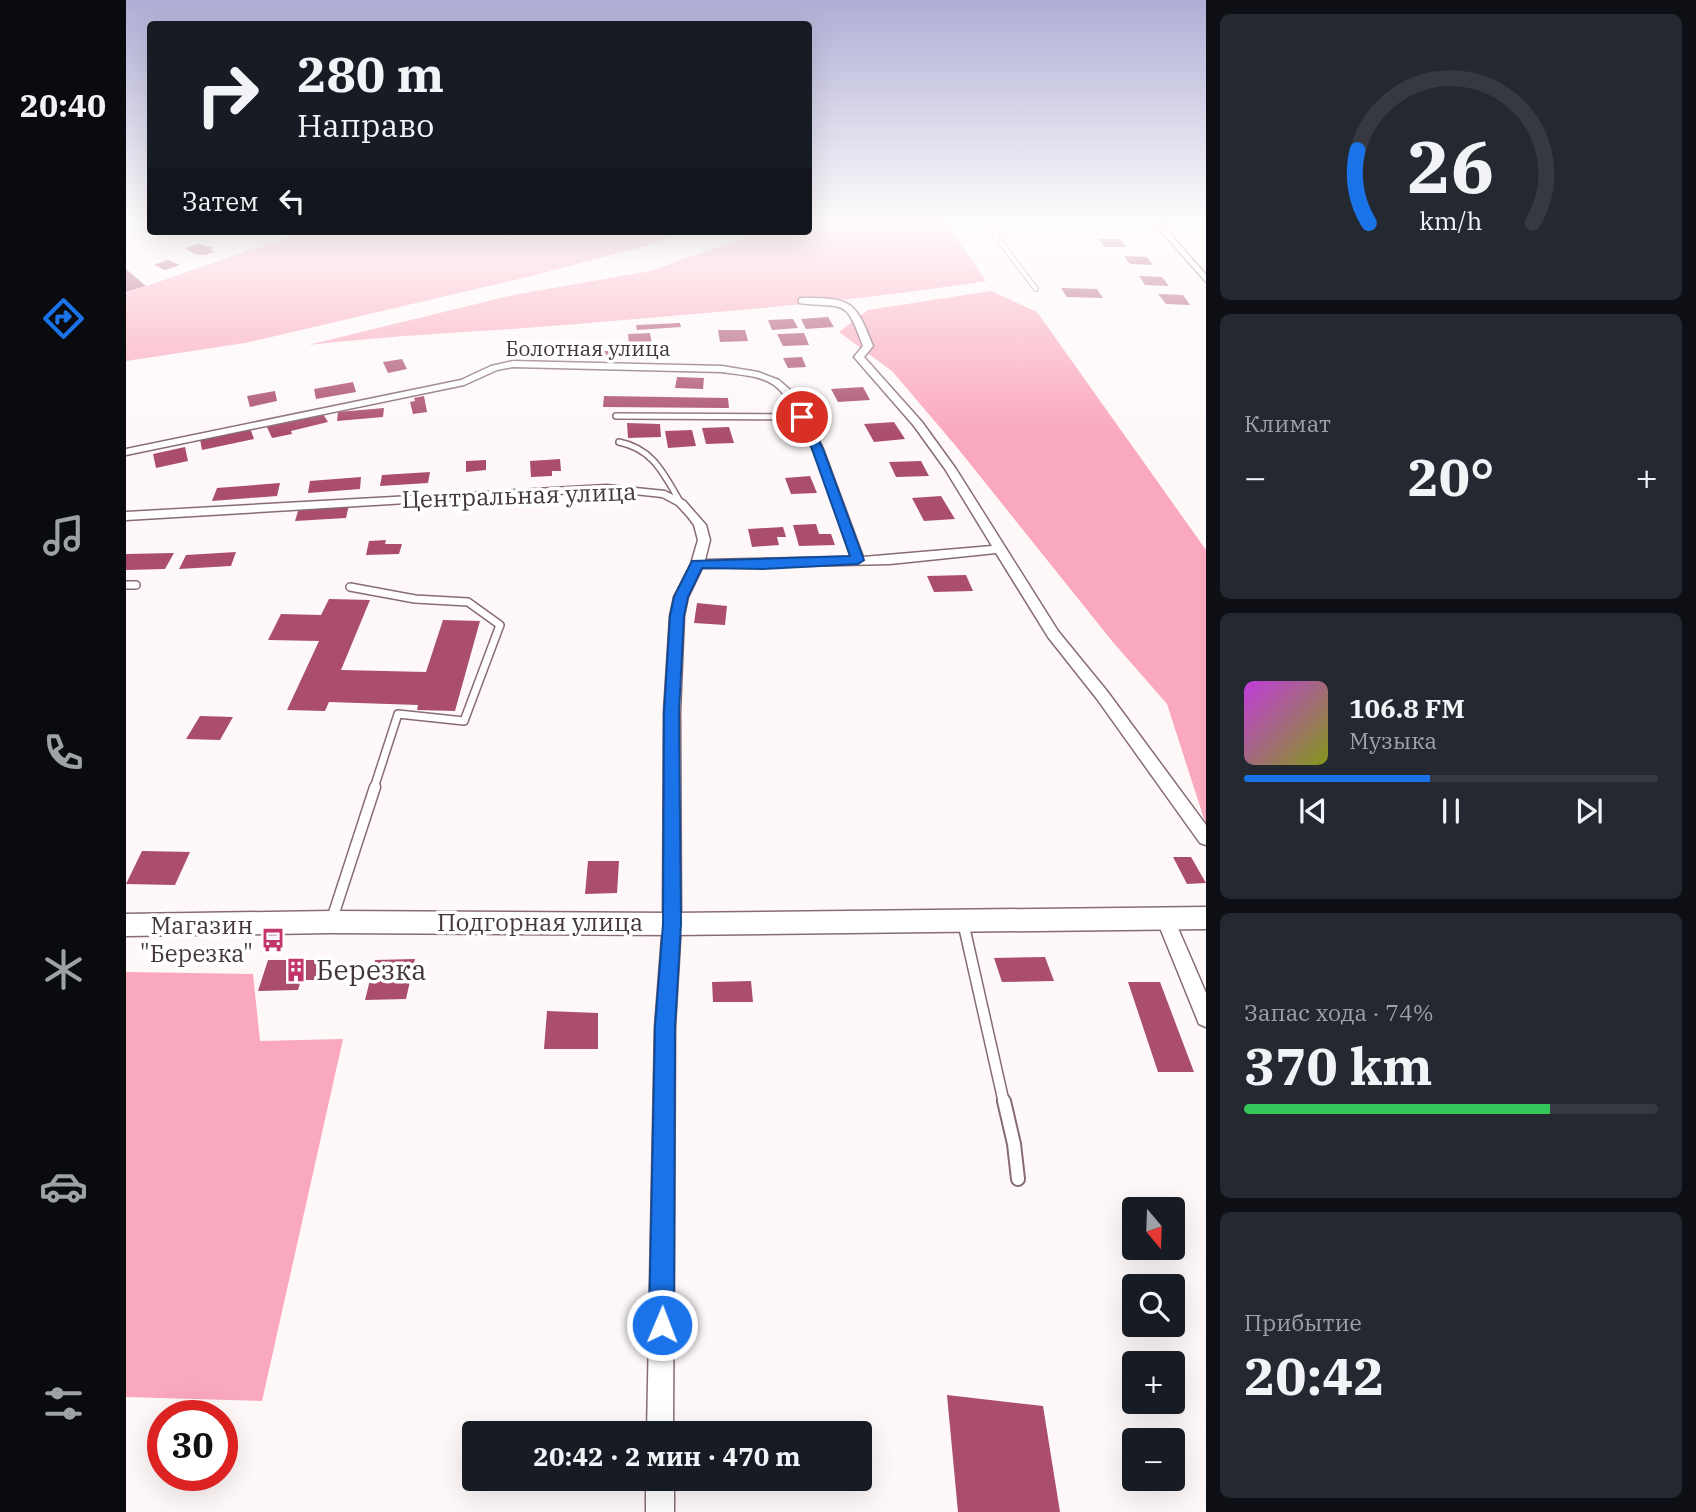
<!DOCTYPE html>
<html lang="ru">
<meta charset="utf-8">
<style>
body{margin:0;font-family:"IBM Plex Serif",serif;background:#242831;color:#f1f3f6;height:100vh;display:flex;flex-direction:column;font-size:26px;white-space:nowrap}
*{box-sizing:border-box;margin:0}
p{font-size:23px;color:#9ea1a6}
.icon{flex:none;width:38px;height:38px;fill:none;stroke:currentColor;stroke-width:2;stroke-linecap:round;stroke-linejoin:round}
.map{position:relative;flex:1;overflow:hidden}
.sheet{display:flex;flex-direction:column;gap:14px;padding:14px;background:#0d0f14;width:490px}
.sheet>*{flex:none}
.hud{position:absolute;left:21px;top:21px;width:665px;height:214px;border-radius:7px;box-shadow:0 7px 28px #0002;background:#171b24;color:#f1f3f6;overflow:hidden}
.needle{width:46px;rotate:161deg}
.fabs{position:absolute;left:996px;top:1197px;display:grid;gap:14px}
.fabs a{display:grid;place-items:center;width:63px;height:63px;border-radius:7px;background:#171b24;box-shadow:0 7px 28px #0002;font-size:35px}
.speed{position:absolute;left:21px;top:1400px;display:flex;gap:14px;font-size:35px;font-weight:700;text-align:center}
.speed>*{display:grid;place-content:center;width:91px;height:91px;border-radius:50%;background:#171b24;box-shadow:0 7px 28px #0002;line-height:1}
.speed .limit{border:10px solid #d22;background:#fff;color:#111}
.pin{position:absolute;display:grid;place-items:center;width:60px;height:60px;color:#fff;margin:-30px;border:4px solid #fff;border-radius:50%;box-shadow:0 2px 7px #0007}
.me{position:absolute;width:77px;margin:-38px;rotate:1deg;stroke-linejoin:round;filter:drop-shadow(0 0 5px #0008)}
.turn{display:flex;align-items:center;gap:24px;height:147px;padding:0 35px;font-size:32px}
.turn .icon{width:91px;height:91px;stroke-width:2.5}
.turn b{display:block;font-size:49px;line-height:60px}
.then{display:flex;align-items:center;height:66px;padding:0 35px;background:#0003;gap:14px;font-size:26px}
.big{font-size:52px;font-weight:700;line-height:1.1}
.sheet .widget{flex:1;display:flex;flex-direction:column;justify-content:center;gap:10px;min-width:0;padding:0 24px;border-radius:10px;background:#242831}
.sheet .dial{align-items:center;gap:0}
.dial svg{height:182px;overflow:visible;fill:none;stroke:#363941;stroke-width:7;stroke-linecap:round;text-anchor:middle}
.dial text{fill:#f1f3f6;stroke:none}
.song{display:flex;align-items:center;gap:21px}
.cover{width:84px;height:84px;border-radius:10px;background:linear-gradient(135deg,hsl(290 70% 55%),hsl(70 70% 35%))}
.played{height:7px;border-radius:4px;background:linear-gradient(90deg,#1a73e8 45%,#363941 45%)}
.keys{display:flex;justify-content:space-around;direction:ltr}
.heat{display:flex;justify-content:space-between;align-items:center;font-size:38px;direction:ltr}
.charge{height:10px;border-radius:5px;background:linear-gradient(90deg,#34c759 74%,#363941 0)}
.trip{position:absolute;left:336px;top:1421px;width:410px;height:70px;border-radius:7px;background:#171b24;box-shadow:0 7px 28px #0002;font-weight:700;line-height:70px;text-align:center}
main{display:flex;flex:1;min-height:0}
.tab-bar{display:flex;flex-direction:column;width:126px;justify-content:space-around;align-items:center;background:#090b0e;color:#9ea1a6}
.tab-bar .icon{width:49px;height:49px}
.tab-bar .on{color:#1a73e8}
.tab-bar b{font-size:32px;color:#f1f3f6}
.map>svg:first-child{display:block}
.forest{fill:#faa8bd}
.building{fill:#ab4e6b}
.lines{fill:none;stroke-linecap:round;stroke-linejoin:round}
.lane-far4-casing{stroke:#886c73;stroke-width:6}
.lane-far3-casing{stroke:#886c73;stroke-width:8}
.lane-far2-casing{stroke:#886c73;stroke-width:10}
.lane-far1-casing{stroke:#886c73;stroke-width:13}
.lane-casing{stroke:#886c73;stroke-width:16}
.street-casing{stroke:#886c73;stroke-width:3}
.secondary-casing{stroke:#886c73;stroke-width:3}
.lane-far4{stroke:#fff;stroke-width:4.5}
.lane-far3{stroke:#fff;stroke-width:5}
.lane-far2{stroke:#fff;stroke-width:7}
.lane-far1{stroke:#fff;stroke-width:10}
.lane{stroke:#fff;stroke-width:12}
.street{fill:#fff;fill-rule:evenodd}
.secondary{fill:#fff;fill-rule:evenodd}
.route{fill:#1a73e8;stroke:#114b97;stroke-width:2}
.labels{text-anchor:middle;stroke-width:7;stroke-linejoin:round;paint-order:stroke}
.far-street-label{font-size:21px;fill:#44373a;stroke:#fff}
.street-label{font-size:24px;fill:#44373a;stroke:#fff}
.poi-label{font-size:24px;fill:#44373a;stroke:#fff;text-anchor:end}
.near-poi-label{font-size:28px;fill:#44373a;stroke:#fff;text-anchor:start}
</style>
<main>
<nav class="tab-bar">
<b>20:40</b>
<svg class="icon on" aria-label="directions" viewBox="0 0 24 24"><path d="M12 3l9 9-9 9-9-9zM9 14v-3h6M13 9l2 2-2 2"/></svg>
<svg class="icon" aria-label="music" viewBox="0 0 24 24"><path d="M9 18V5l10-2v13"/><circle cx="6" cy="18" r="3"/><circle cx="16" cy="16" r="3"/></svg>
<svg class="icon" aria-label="phone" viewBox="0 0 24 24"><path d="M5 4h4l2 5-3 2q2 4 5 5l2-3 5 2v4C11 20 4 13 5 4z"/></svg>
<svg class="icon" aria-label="climate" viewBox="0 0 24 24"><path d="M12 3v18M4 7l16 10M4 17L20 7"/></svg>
<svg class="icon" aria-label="car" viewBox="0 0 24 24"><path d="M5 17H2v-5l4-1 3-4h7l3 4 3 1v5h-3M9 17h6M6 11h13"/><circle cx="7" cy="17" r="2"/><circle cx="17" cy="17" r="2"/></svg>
<svg class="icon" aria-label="filters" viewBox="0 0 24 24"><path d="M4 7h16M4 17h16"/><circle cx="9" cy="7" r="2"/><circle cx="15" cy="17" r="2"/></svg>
</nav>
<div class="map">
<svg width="1080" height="1512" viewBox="0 0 1080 1512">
<rect width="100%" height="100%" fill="#fef8f9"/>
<path class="forest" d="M683,222H819L860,281C732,301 603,311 474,322C376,331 279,334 182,345L387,295L524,271L637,231H682Z
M180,231H563L520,246L405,276L119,343L0,361V293Z
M865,291L911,312L1080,550V825L1041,704L986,641L829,445L766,371L713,332L742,310Z
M0,972L127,974L134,1041L217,1039L136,1401L0,1397Z"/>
<path class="building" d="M973,239H994L1000,247H978Z
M72,244L88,248L84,250L89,252L78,255L69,254L59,248Z
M998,256L1021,257L1027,265L1004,264Z
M42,260L54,265L39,270L28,265Z
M0,269L20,286L0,292Z
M1013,276L1036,277L1043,286L1019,285Z
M935,288L971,289L977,298L941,297Z
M1032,294L1057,295L1064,305L1040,304Z
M702,317L708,327L680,329L675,319Z
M667,319L672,328L646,330L642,320Z
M554,323L555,327L511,330L510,325Z
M592,330H619L622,341L594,342Z
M524,333L526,344L503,345L502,334Z
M678,333L683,345L657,346L651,334Z
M402,347L424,348L422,354L400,353Z
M473,351H497L496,359L471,358Z
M676,357L680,367L662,368L657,358Z
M276,359L281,369L262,373L257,362Z
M551,377L578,378L577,389L549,388Z
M227,382L230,392L190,399L188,389Z
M737,387L744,400L712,402L705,389Z
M149,391L151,401L124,407L121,396Z
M298,396L301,412L287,414L284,402L289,401L288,398Z
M478,396L602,398L603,408L477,407Z
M258,408L257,417L211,421L212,412Z
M197,414L202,422L165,431L166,434L146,438L141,427Z
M768,422L779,439L748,442L738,424Z
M501,423L534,424L535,437L502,438Z
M603,427L608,443L580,444L576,428Z
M124,428L128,439L76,450L74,439Z
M566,430L570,446L542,448L539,431Z
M59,447L62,461L30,468L27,454Z
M434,459L435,471H426V476L405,477L404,461Z
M360,460V470L340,472V461Z
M795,461L803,476L770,477L763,462Z
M304,472L302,483L254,486L256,475Z
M684,476L691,493L665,494L659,478Z
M235,477L234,489L182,493L184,481Z
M154,483L151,496L86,501L91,488Z
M815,496L829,519L798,521L786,498Z
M223,505L220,518L169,521L173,508Z
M690,524L693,534H705L709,545L673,546L667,525Z
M657,527L660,537H651L653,545L626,547L622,529Z
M260,540L259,544H276L273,554L240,555L243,541Z
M110,552L105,566L53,569L60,555Z
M48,553L39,569L0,570V554Z
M840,575L847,591L808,592L801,576Z
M203,599L244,600L215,670L300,672L317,620L354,621L329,711L291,710L292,705L203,702L199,711L161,710L193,641L142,640L155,614L195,615Z
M571,603L601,606L599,625L568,623Z
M74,716L107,717L94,740L60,739Z
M16,851L64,852L49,885L0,884Z
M1047,857H1065L1080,883L1061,884Z
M462,861H493L491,893L459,894Z
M919,957L928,981L876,982L868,958Z
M289,959L280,999L239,1000L249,960Z
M142,960H203L198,980H175L172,990L132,991Z
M625,981L627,1002H587L586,982Z
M1002,982H1034L1068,1072H1032Z
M421,1011L472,1013V1049H418Z
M821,1395L917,1406L934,1512H832Z"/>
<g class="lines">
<g class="lane-far4-casing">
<path id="lane-far4" d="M867,222L870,236L910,289"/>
</g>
<g class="lane-far3-casing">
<path id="lane-far3" d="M490,416L676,417
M493,442C528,449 538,475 555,503"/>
</g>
<g class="lane-far2-casing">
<path id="lane-far2" d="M0,585H10
M224,587L289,599L342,602L374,625L338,721L272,714L248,788"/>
</g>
<g class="lane-far1-casing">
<path id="lane-far1" d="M206,919L249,787
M837,922L878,1103"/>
</g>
<g class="lane-casing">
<path id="lane" d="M878,1101L888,1144L892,1179"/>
</g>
<g class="street-casing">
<path id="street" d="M1027,222H1034L1080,275V282Z
M676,298C725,298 729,300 747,346L738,357L796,422L830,469L932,631L981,691L1080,825V845L1074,843L971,699L922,637L870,553L764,564L576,568L562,597L558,616L554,712L555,924L549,1027L547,1433H521L529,1027L537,924L538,712L544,616L548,597L565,564L572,540L568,525L562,517L551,505L536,497L480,491L0,520V512L480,485L539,491L559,501L580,525L584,540L579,560L725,557C711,518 679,407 648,385C634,375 613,375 596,372L387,367L371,370L338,385L0,455V449L335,380L365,366L387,361L596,366L632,372L653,380L670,395L697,449L737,557L866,546L819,469L788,426L728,357L737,346C719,296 719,309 673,303V299Z
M1039,910L1045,912L1080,993V1027L1073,1024L1030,918L1033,912Z
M520,1479H548V1512H520Z"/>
</g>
<g class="secondary-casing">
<path id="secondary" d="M1080,907V929L546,935L205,933L0,936V914L205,911L546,913Z"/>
</g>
<use href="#lane-far4" class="lane-far4"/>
<use href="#lane-far3" class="lane-far3"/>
<use href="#lane-far2" class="lane-far2"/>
<use href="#lane-far1" class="lane-far1"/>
<use href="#lane" class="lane"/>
<use href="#street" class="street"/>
<use href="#secondary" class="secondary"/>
</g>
<linearGradient id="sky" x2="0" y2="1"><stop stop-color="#aeaed6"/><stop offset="0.51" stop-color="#fffcfc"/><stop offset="1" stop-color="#fffcfc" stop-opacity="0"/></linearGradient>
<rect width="1080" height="434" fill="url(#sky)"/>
<path class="route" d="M672,415H680L697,449L738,560L732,564L637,569L576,568L562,597L558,616L553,712L555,924L549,1027L548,1325L544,1334L536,1337L527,1334L523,1325L529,1027L537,924L538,712L544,616L548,597L566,561L724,556L686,449L671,417Z"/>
<defs>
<g id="bus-bare" transform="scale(1.89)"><path d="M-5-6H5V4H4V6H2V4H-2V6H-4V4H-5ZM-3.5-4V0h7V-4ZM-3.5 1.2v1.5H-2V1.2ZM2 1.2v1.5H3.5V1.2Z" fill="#c1356a" stroke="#fff" stroke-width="2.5" paint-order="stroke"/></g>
<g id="building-bare" transform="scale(1.89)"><path d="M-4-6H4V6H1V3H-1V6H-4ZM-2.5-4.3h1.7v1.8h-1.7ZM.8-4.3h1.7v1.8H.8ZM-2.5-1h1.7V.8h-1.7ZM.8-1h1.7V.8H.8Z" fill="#c1356a" stroke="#fff" stroke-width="2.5" paint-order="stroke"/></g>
</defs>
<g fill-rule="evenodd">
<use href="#bus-bare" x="147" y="940"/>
<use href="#building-bare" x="170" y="970"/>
</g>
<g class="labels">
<g class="far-street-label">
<text x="462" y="356">Болотная улица</text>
</g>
<g class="street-label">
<text transform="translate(393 496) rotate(-2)" y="8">Центральная улица</text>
<text x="414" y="931">Подгорная улица</text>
</g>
<g class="poi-label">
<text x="127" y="934">Магазин<tspan x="127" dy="28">"Березка"</tspan></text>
</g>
<g class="near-poi-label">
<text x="190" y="980">Березка</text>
</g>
</g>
</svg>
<div class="fabs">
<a><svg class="needle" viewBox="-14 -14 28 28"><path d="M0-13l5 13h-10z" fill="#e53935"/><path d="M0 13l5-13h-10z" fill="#9ea1a6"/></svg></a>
<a><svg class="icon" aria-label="search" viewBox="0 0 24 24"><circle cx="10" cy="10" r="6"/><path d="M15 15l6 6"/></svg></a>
<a>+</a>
<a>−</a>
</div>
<div class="speed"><div class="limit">30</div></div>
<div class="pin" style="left:676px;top:417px;background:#d93025"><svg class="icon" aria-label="arrive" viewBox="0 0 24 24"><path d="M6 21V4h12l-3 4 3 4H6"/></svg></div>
<svg class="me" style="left:536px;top:1325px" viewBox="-20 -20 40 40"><circle r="17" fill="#1a73e8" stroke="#fff" stroke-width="3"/><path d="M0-11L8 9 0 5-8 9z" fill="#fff"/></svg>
<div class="trip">20:42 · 2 мин · 470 m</div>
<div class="hud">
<div class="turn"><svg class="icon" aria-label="right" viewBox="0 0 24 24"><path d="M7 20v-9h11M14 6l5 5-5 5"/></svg><div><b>280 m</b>Направо</div></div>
<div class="then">Затем<svg class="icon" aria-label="left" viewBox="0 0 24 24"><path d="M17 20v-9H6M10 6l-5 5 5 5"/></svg></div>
</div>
</div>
<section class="sheet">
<div class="widget dial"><svg viewBox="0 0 100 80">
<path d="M14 69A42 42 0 1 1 86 69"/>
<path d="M14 69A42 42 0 0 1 9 37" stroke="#1a73e8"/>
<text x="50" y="56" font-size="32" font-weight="700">26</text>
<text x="50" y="72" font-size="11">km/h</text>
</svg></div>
<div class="widget"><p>Климат</p>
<div class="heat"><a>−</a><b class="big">20°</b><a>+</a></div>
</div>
<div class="widget">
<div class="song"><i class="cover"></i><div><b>106.8 FM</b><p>Музыка</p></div></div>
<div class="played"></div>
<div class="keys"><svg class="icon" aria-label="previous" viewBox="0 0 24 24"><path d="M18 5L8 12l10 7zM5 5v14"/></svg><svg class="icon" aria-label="pause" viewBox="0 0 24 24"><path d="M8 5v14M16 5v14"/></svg><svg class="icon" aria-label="next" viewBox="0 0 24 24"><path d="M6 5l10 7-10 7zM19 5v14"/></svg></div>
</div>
<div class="widget"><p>Запас хода · 74%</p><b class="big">370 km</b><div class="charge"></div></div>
<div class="widget"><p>Прибытие</p><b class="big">20:42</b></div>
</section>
</main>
